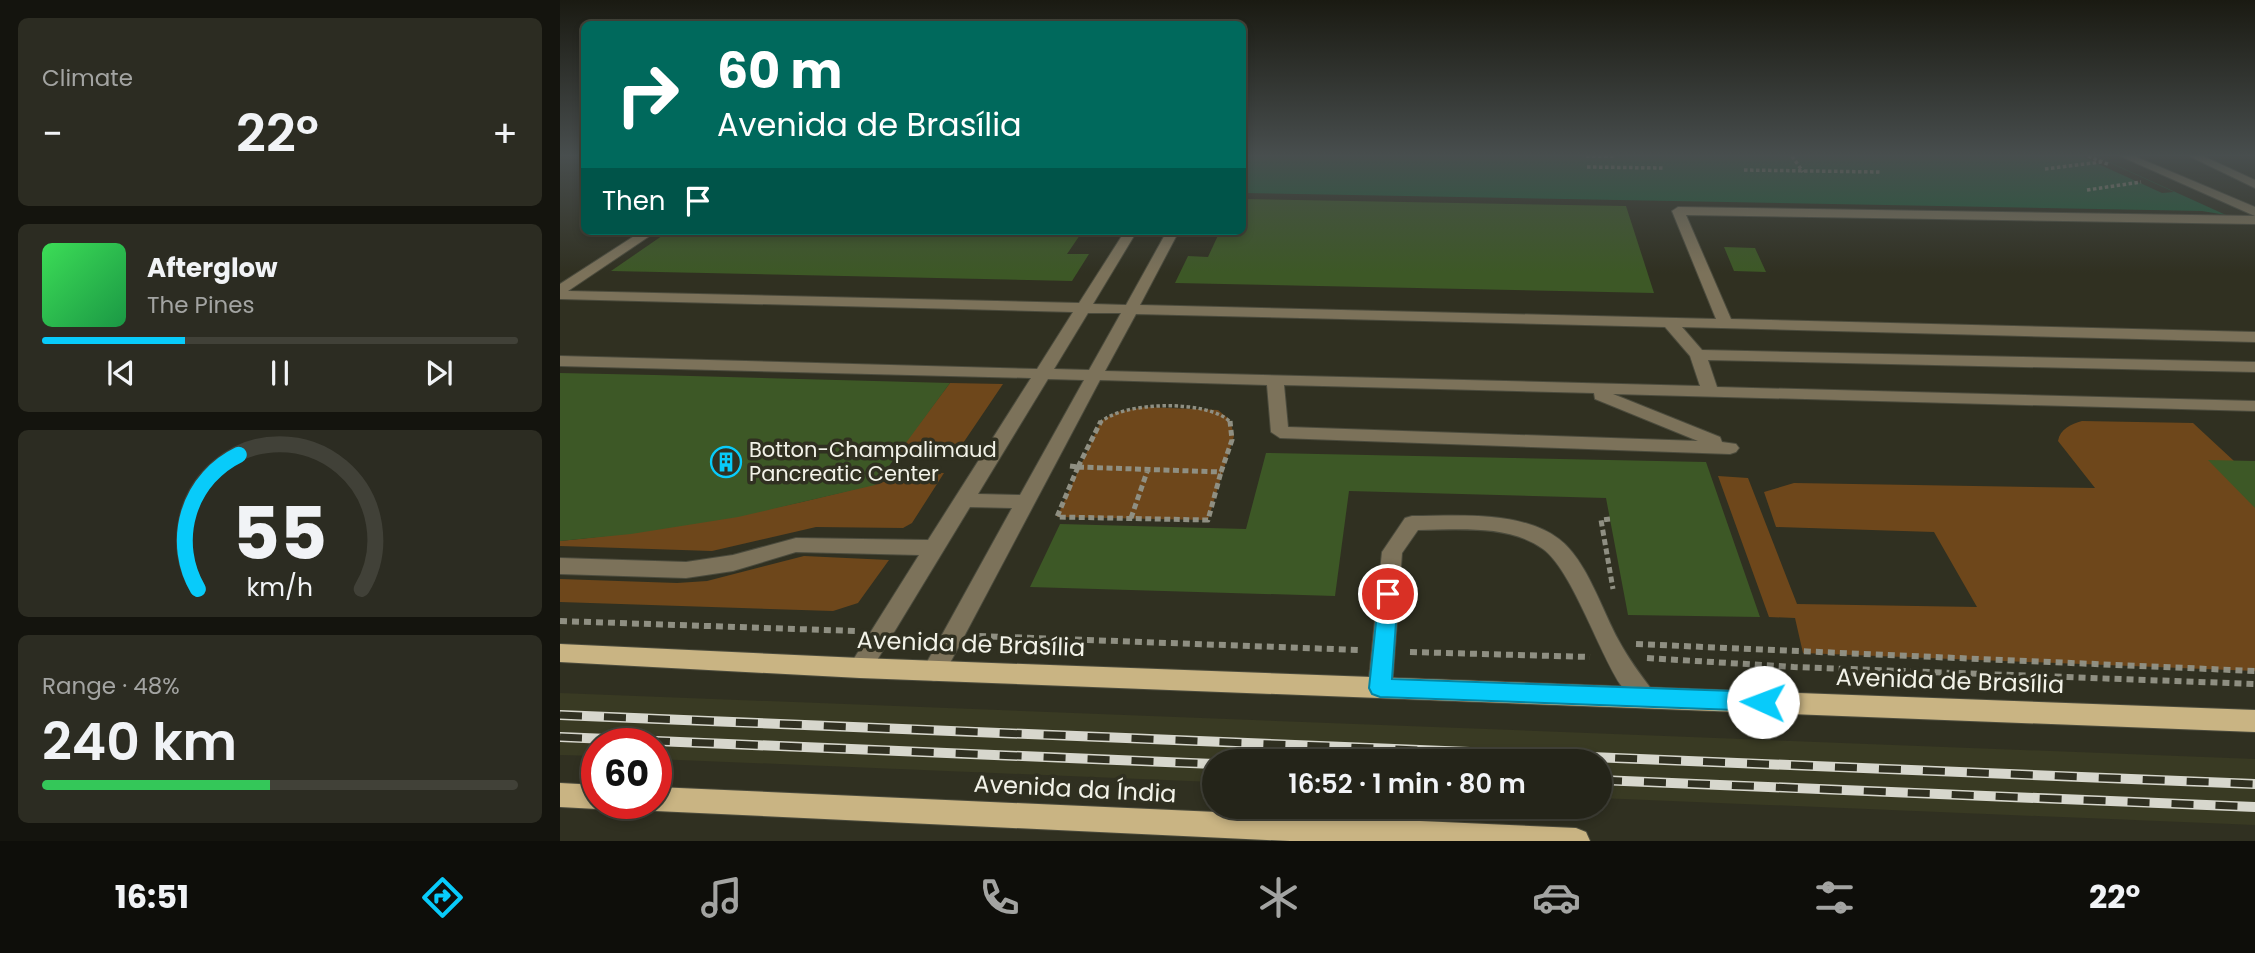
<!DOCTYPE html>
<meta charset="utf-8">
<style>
body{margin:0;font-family:Poppins,sans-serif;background:#2c2c22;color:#f1f3f6;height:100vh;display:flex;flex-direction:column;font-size:26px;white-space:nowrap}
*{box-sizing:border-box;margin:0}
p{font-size:23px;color:#a3a4a2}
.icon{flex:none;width:38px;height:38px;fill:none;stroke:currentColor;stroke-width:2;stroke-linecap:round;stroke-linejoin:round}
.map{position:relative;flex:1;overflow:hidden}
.drawer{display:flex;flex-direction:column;gap:18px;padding:18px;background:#14140e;width:560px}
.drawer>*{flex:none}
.banner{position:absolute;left:21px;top:21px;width:665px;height:214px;border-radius:10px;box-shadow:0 4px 10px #0003,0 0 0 2px #414138;background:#00695c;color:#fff;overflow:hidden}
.speed{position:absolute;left:21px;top:728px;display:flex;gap:14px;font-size:35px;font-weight:700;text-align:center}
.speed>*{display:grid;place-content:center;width:91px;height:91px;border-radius:50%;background:#242419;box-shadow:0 4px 10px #0003,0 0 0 2px #414138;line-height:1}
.speed .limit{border:10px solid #d22;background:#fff;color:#111}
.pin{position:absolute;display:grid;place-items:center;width:60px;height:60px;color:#fff;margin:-30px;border:4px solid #fff;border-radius:50%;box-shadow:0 2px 7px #0007}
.me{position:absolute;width:77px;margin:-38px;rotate:272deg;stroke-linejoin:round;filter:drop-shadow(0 0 5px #0008)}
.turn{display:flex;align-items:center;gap:24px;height:147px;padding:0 21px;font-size:32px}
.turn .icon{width:91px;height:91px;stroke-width:2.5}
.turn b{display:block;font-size:49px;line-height:60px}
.then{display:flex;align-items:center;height:66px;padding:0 21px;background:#0003;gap:14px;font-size:26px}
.big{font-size:52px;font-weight:600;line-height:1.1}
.drawer .tile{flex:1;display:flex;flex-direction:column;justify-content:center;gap:10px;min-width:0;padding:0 24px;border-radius:10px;background:#2c2c22}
.drawer .dial{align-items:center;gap:0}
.dial svg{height:182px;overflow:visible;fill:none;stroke:#414138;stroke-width:7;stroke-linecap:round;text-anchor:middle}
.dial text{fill:#f1f3f6;stroke:none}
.song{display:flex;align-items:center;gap:21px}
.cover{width:84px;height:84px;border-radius:10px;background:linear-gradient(135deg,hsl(130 70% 55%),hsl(140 70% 35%))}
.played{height:7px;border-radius:4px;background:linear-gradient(90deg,#08cbfa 30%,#414138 30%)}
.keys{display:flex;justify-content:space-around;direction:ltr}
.heat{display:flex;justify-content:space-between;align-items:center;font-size:38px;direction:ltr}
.charge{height:10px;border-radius:5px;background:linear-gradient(90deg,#34c759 48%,#414138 0)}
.trip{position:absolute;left:642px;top:749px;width:410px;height:70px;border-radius:35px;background:#242419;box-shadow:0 4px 10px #0003,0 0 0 2px #414138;font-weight:600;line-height:70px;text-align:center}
.dock{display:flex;height:112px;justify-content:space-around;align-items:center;background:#0e0e0a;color:#a3a4a2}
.dock .icon{width:49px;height:49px}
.dock .active{color:#08cbfa}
.dock b{font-size:32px;color:#f1f3f6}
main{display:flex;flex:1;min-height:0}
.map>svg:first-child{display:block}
.built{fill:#393a23}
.green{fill:#6e471b}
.water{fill:#215c3a}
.pier{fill:#303021}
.building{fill:#3d5826}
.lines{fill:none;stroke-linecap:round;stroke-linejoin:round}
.minor-casing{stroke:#4b4b3d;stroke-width:2}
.major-casing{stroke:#4b4b3d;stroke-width:2}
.path-far2{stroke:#8f8f82;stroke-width:3.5;stroke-dasharray:3.5 2.5;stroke-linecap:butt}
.path-far1{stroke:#8f8f82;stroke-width:5;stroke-dasharray:6 3.5;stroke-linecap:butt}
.path{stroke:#8f8f82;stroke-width:6;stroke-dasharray:7 5;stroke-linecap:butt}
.minor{fill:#7c725a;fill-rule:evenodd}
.major{fill:#c9b483;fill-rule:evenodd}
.rail-casing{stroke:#d7d7cd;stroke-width:10}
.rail{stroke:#303021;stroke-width:7;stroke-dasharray:22;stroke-linecap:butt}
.route{fill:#08cbfa;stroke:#0584a2;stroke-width:2}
.labels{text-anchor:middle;stroke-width:7;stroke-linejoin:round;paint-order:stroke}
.poi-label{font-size:21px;fill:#f2f2e8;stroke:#303021;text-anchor:start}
.near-street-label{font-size:24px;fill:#f2f2e8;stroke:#303021}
</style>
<main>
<section class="drawer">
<div class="tile"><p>Climate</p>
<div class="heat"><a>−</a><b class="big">22°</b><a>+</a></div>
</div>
<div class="tile">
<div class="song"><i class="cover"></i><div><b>Afterglow</b><p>The Pines</p></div></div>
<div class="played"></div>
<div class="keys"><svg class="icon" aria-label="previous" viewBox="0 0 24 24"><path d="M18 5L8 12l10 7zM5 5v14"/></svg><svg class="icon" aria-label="pause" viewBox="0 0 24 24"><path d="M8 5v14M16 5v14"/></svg><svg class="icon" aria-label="next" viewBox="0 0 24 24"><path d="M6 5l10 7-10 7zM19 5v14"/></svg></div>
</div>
<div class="tile dial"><svg viewBox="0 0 100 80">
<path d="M14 69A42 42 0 1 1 86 69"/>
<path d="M14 69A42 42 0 0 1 32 10" stroke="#08cbfa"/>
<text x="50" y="56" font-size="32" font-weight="700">55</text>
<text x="50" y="72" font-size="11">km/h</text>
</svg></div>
<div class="tile"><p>Range · 48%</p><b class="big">240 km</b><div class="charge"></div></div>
</section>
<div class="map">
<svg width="1695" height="841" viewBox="0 0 1695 841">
<rect width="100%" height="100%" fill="#303021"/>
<path class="built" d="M0,693L1695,759V825L1040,798V761H654V782L96,759V744H37V756L0,755Z"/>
<path class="green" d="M390,383L443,384L395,455L338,452Z
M585,407L658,410L670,420L674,436L648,520L497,517L541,421L557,412Z
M1522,421L1633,423L1674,461L1695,493V671L1243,653L1235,618L1209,617L1158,476L1188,478L1237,604L1417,607L1374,532L1216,527L1204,492L1234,483L1535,488L1498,441C1500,429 1511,424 1522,421Z
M358,472L384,473L352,523L343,528L256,527L152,551L0,546V541C122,529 240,506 358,472Z
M244,556L329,560L298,603L273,611L0,602V579L117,583L147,581Z"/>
<path class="water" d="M683,156H1536L1666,215L1642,211L683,193Z"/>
<path class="pier" d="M1521,156H1535L1614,192L1602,193Z"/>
<path class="building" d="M682,199L1066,206L1094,293L615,283L628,256L648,257L660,231H682Z
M109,231H502L500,234L520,235L507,254H529L512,281L51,271Z
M1164,247L1195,248L1206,272L1174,271Z
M0,373L95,375L390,383L315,485L178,517L71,534L0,541Z
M706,453L1146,462L1200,617L1068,615L1046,498L789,491L775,596L470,587L500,524L686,529Z
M1648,460L1695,461V508Z"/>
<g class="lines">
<g class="minor-casing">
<path id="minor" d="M1560,156H1574L1695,207V216Z
M1629,156H1643L1695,180V188Z
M1118,207L1695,216V224L1126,215L1171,319L1695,332V342L1122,327L1142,350L1695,362V372L1148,360L1157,387L1695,401V411L1053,394L1160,437L1162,442L1176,444L1179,448L1176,452L1170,454L720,438L711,432L707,385L540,380L382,678L374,681L366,678L362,671L452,508L410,507L308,675L300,678L292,675L288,668L359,555L236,552L173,571L126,578L0,574V558L126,562L173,555L236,538L368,540L471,378L0,366V356L477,369L513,312L0,299V284L82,231H97L8,291L519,303L565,231H577L533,304L566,305L607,231H619L580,305L1156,319L1112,211ZM528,313H561L529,370L494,369ZM576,314L1105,327L1130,356L1140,386L545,371ZM488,379L524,380L460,495L418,494ZM724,385L1034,393L1035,399L1138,441L728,427Z
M852,516C898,516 960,510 999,539C1027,560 1042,611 1059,641C1068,658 1080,674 1092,690L1095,697L1092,704C1086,706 1082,708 1076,705C1070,701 1065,690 1060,684C1038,650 1011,569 983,549C949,524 897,530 858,530L842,553L832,688L828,695L820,698L812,695L808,688L822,552L845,518Z"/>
</g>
<g class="major-casing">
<path id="major" d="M0,644L300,658L1695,710V732L300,678L0,662Z
M0,783L37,785V803H47L46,806L37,809L0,807Z
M96,787L1016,828L1026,832L1030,841H730L96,811L87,808L85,803H96Z"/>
</g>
<path class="path-far2" d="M1026,156H1055
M1232,156L1243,172
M1528,156L1550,165
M1027,167L1103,168
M1485,169L1541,162
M1184,170L1321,172
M1527,190L1581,182
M540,423C561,401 651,399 671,423"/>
<path class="path-far1" d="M510,466L518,467
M518,467L661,472
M518,467L497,517L648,520L661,472
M518,467L541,421
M661,472L672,440L670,421
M571,518L588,469
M1050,519L1041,520L1053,589"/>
<path class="path" d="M0,621L295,631
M419,636L799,650
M1076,644L1695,671
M850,652L1030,657
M1087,658L1234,667L1695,684"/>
<use href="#minor" class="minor"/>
<use href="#major" class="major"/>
<g class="rail-casing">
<path id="rail" d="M0,715L1695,784
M0,737L654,764
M1040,780L1695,807"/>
</g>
<use href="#rail" class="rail"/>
</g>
<linearGradient id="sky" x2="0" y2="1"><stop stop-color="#1a1a12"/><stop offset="0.57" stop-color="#484e4e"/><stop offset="1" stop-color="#484e4e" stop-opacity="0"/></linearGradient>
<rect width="1695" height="273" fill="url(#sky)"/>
<path class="route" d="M828,587L835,589L838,594L832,679L1203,692L1211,695L1215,702L1211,708L1203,711L820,697L812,694L809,688L819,594L821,589Z"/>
<defs>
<g id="building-ring" transform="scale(1.575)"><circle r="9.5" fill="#303021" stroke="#08cbfa" stroke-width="1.5"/><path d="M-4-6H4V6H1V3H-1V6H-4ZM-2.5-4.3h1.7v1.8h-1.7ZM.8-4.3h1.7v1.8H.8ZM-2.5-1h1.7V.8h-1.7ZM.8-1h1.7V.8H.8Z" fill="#08cbfa"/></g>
</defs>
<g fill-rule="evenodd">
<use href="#building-ring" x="166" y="462"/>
</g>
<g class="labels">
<g class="poi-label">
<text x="189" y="457">Botton-Champalimaud<tspan x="189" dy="24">Pancreatic Center</tspan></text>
</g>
<g class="near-street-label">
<text transform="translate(411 644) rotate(2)" y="8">Avenida de Brasília</text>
<text transform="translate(1390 681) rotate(2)" y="8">Avenida de Brasília</text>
<text transform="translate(515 789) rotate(3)" y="8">Avenida da Índia</text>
</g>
</g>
</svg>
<div class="speed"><div class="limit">60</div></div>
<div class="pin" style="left:828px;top:594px;background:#d93025"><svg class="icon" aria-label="arrive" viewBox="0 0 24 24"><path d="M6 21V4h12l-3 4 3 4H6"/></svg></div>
<svg class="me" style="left:1203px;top:702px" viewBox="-20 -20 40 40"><circle r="19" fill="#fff"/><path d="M0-13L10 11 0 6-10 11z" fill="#08cbfa"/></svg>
<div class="trip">16:52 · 1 min · 80 m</div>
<div class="banner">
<div class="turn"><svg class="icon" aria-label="right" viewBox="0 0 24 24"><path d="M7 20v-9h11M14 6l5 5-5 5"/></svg><div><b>60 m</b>Avenida de Brasília</div></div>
<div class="then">Then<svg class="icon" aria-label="arrive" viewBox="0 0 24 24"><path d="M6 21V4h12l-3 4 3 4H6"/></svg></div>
</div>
</div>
</main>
<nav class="dock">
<b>16:51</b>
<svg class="icon active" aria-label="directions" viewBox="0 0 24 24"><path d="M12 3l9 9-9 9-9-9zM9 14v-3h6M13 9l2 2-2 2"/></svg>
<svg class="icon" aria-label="music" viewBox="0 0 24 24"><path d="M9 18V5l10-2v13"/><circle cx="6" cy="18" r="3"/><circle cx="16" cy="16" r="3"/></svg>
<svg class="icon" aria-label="phone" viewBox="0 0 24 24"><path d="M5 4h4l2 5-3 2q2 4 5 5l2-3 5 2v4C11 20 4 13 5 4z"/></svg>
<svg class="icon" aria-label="climate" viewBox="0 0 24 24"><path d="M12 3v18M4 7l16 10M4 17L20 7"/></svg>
<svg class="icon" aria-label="car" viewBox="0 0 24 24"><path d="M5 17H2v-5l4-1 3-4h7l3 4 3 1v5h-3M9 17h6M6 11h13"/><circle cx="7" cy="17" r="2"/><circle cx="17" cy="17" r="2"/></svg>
<svg class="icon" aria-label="filters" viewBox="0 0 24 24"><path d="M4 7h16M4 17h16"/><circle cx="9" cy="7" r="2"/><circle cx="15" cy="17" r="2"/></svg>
<b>22°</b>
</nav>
